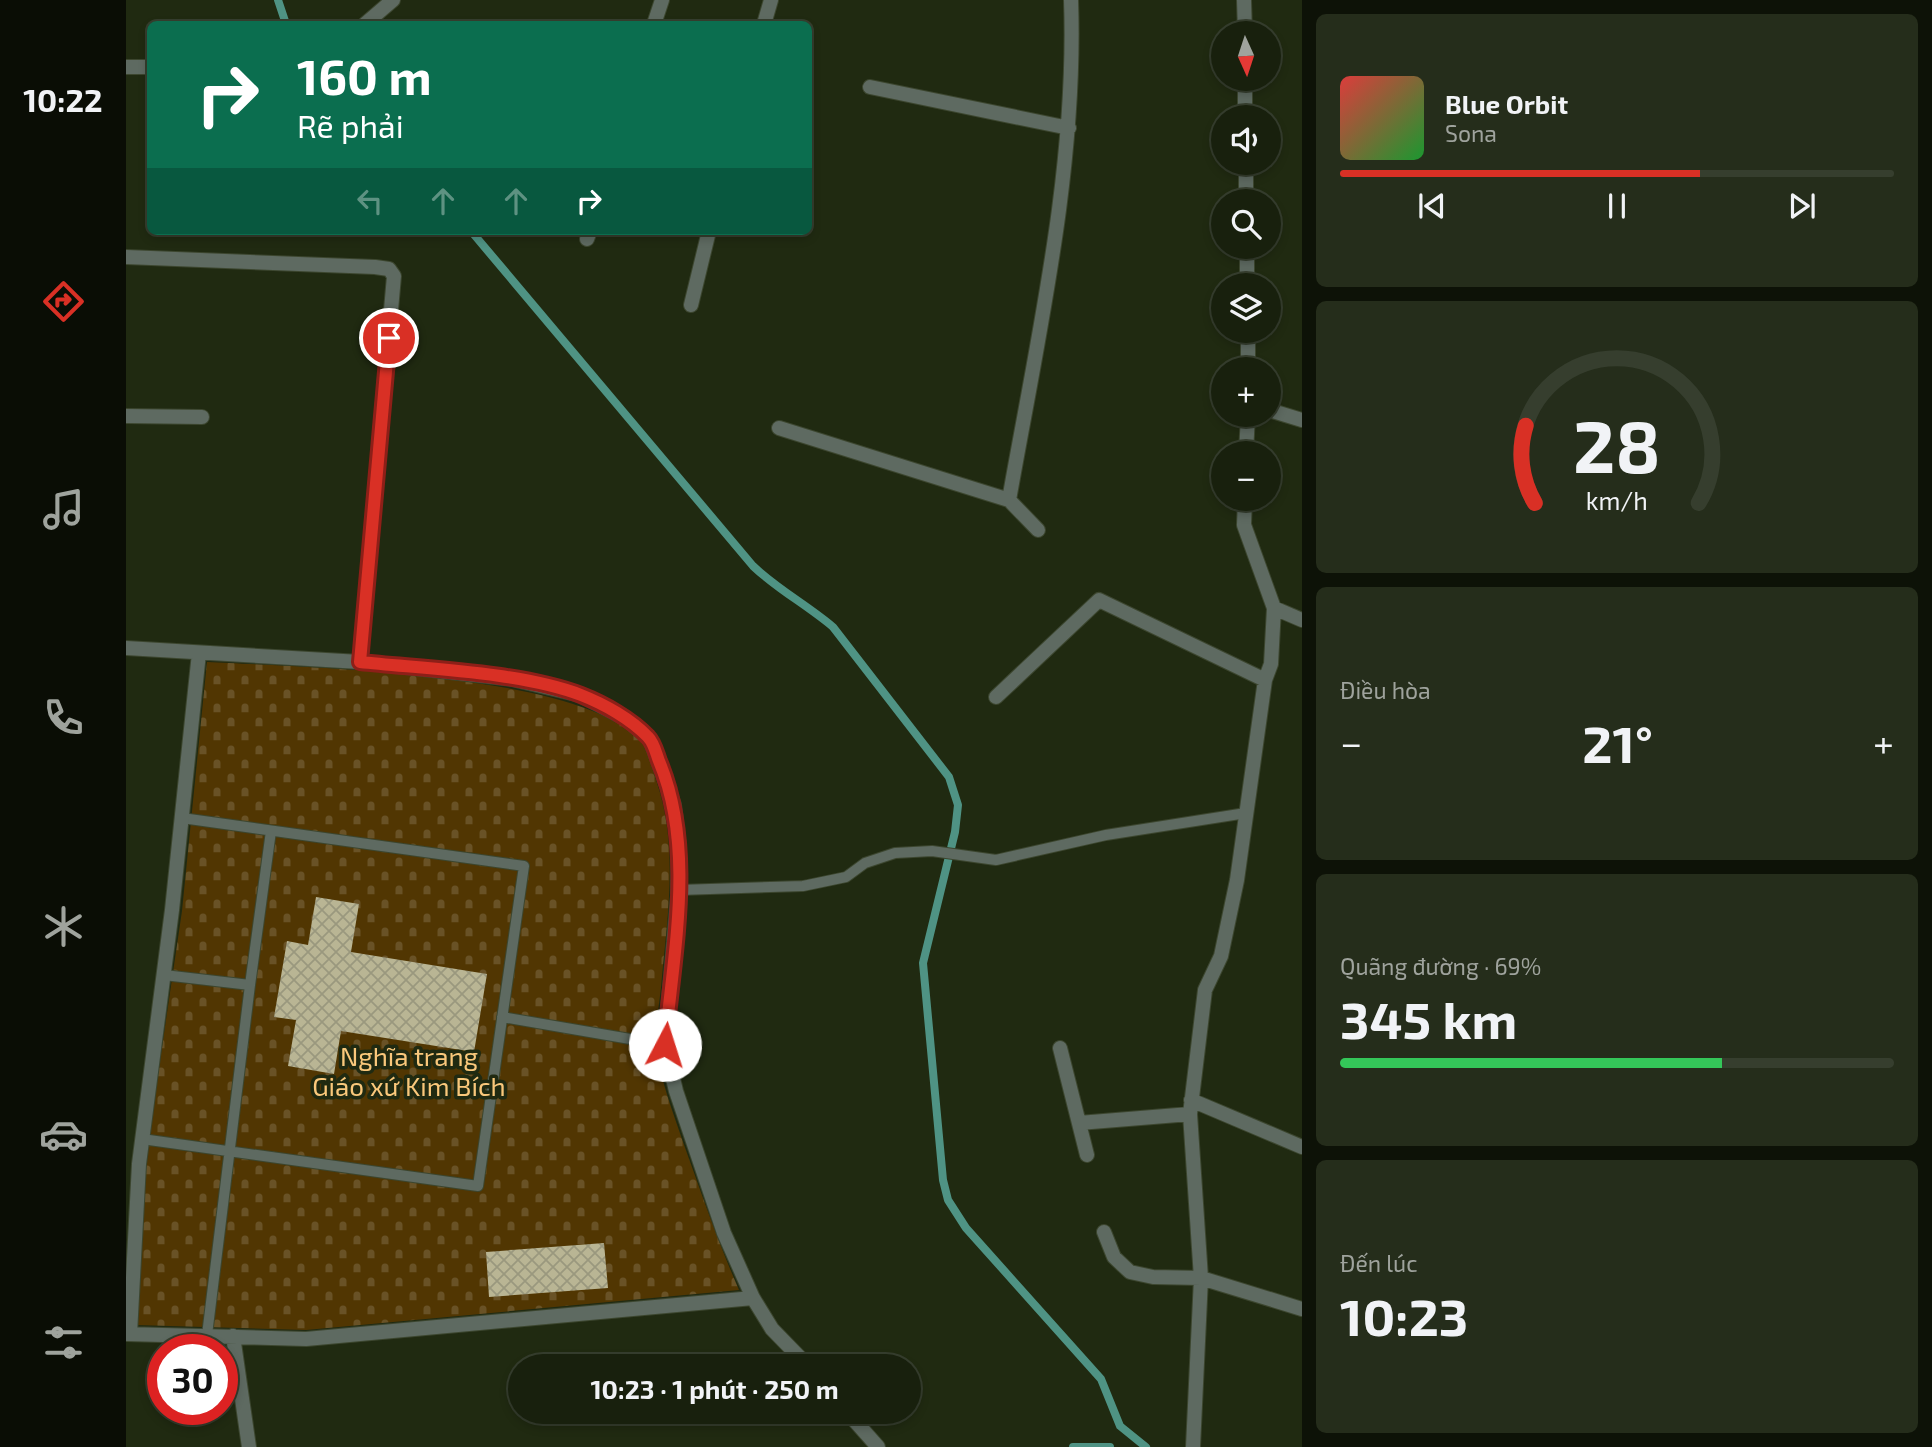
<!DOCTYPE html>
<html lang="vi">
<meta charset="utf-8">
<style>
body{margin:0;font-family:"Exo 2",sans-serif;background:#252d1b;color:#f1f3f6;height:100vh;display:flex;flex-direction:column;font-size:26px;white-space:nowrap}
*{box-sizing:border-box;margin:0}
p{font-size:23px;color:#9fa39d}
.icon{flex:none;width:38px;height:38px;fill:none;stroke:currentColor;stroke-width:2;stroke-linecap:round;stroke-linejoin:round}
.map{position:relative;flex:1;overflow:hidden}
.panel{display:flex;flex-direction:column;gap:14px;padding:14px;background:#0d1207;width:630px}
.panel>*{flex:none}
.top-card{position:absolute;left:21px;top:21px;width:665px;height:214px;border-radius:10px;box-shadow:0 4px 10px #0003,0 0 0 2px #363e2e;background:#0b6e4f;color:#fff;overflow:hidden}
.needle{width:46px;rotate:177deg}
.tools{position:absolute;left:1085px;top:21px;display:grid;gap:14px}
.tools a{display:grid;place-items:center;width:70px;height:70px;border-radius:50%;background:#18200d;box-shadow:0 4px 10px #0003,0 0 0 2px #363e2e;font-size:35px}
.speed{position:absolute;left:21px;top:1334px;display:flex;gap:14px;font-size:35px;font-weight:700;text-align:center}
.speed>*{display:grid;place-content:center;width:91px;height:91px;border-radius:50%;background:#18200d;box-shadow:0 4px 10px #0003,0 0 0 2px #363e2e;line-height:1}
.speed .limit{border:10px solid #d22;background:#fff;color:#111}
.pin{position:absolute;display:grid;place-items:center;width:60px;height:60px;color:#fff;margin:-30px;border:4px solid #fff;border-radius:50%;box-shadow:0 2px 7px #0007}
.me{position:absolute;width:77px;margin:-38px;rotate:5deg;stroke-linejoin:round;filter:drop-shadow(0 0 5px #0008)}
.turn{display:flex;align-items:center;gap:24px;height:147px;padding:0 35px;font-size:32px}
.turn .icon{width:91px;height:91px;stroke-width:2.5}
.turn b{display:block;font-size:49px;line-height:60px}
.lanes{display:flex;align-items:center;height:66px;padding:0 35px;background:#0003;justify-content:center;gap:35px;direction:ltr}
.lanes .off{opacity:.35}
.big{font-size:52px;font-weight:700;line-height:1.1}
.panel .tile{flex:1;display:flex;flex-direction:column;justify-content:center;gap:10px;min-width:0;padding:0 24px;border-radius:10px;background:#252d1b}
.panel .dial{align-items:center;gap:0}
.dial svg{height:182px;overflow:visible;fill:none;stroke:#363e2e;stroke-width:7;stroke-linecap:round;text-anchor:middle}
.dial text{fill:#f1f3f6;stroke:none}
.song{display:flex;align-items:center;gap:21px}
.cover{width:84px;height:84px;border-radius:10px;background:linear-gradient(135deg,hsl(0 70% 55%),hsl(130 70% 35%))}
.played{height:7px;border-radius:4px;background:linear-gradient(90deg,#d93025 65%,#363e2e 65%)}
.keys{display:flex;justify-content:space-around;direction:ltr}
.heat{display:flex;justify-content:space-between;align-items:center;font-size:38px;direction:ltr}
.charge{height:10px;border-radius:5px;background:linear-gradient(90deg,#34c759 69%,#363e2e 0)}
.trip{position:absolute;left:382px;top:1354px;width:413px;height:70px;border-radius:35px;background:#18200d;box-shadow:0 4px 10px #0003,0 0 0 2px #363e2e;font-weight:700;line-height:70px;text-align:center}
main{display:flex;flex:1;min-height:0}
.tabs{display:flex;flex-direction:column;width:126px;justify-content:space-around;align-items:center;background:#0a0d05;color:#9fa39d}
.tabs .icon{width:49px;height:49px}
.tabs .active{color:#d93025}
.tabs b{font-size:32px;color:#f1f3f6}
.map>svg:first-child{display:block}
.cemetery{fill:url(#cemetery-stones)}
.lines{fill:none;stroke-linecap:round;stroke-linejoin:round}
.stream{stroke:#4f9384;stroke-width:8}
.building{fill:url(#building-cross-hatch)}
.lane-casing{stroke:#3c462f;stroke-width:12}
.street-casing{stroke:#3c462f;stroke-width:16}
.lane{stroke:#5e6a61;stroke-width:10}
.street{stroke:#5e6a61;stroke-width:14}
.route-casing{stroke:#8d1f18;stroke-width:18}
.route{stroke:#d93025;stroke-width:12}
.labels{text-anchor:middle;stroke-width:7;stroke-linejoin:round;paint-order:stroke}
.park-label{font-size:26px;fill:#fac87b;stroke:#202a11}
</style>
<main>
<nav class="tabs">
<b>10:22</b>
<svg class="icon active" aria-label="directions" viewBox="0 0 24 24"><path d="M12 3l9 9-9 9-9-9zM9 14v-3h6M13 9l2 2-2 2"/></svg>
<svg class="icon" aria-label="music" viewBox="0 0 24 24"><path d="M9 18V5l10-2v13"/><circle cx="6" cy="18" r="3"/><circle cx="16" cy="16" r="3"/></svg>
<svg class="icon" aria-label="phone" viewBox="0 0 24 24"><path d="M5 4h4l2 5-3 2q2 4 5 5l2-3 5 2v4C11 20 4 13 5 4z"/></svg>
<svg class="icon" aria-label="climate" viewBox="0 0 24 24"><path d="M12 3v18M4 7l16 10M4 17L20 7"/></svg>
<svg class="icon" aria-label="car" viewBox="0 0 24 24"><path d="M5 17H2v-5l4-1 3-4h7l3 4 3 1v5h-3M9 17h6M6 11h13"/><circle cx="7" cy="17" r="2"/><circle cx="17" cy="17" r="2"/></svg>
<svg class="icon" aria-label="filters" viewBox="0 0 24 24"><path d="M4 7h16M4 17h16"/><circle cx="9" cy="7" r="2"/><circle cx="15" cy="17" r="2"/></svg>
</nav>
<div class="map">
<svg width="1176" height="1447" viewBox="0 0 1176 1447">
<defs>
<pattern id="cemetery-stones" width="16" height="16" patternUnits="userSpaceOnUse" patternTransform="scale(1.75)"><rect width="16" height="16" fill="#513602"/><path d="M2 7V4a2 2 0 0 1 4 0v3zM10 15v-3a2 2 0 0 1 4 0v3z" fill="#695226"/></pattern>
<pattern id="building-cross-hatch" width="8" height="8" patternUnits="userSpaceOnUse" patternTransform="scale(1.75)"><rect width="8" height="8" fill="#b9b594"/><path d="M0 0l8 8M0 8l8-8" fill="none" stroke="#9a987e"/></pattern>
</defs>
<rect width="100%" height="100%" fill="#202a11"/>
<path class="cemetery" d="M81,662C172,667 461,672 516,743C524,753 527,771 531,783C553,848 541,920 535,987C533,1008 528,1031 531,1051C535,1082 547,1112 557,1142C575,1192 592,1242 613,1290L180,1330L10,1325L19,1163L56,911Z"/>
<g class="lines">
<path class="stream" d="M152,0L160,24
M345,231L627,566C651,589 681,605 707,627L823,777L832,805L829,832L797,963L817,1180L822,1200L840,1228L975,1379L994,1426L1020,1447
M947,1447H984"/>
</g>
<path class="building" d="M190,897L233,904L225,952L361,974L348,1052L215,1031L208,1074L162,1066L170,1020L148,1017L161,941L182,945Z
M478,1243L482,1288L363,1297L360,1252Z"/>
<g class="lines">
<g class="lane-casing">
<path id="lane" d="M553,890L677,886L720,877L739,863L769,853L806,851L870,860L980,835L1120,813
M38,975L124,985L81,1335
M124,985L145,831
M376,1017L539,1045
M16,1139L352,1186L398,866L56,818"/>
</g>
<g class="street-casing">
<path id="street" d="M1118,0L1119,33
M239,24L267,0
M528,24L536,0
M638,24L645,0
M0,67H24
M1119,79V117
M744,87L943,128
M1120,163V201
M461,239L464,231
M1121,247V285
M0,257L249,267L263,269L268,276L234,662
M565,305L583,231
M1122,331V369
M1143,410L1176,420
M0,416L76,417
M653,428L883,500L912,530
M1120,453L1122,415
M883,500C912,336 951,167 945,0
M1148,608L1176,620
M0,648L234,662L386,679L454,695L500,719L524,739L548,805L553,847L552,896L539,1045L550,1091L598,1233L627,1298L646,1329L683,1367
M870,697L973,600L1139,680
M934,1048L961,1155
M1065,1100L1176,1147
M953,1123L1064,1114
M978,1232L988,1257L1004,1272L1027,1277L1075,1278L1176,1309
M0,1334L180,1339L627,1298
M4,1334L13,1164L46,910L73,653
M107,1336L123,1447
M721,1412L752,1447
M1067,1447L1075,1278L1064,1114L1079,990L1095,956L1111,880L1139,680L1145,664L1148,608L1118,525L1119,499"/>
</g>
<use href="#lane" class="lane"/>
<use href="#street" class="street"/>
</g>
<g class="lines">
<g class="route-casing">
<path id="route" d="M263,338L234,662C300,669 395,672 455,695C478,704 505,719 522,737C528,743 530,753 533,761C570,849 547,953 539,1045"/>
</g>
<use href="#route" class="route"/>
</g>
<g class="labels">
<g class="park-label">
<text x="283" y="1066">Nghĩa trang<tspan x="283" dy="30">Giáo xứ Kim Bích</tspan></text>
</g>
</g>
</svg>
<div class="tools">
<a><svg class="needle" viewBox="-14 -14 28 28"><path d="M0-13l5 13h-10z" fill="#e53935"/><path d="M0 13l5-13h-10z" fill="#9fa39d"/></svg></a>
<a><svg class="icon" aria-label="sound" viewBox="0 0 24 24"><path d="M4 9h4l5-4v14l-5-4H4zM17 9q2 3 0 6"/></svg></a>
<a><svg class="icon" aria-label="search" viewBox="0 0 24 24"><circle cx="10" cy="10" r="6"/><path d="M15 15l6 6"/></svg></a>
<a><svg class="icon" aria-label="layers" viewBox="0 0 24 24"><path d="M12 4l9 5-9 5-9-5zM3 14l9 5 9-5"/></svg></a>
<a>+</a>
<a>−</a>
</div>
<div class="speed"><div class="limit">30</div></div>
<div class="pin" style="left:263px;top:338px;background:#d93025"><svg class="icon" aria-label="arrive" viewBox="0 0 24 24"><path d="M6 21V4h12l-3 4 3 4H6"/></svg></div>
<svg class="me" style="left:539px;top:1045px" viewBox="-20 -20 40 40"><circle r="19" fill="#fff"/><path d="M0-13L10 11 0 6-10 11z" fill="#d93025"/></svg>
<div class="trip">10:23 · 1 phút · 250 m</div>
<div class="top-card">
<div class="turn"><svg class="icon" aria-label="right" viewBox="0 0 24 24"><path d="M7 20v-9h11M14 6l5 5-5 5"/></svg><div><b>160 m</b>Rẽ phải</div></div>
<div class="lanes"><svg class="icon off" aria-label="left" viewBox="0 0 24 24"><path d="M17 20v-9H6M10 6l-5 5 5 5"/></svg><svg class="icon off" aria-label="ahead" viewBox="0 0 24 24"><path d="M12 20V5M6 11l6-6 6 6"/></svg><svg class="icon off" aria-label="ahead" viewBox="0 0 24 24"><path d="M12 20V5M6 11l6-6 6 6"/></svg><svg class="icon" aria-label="right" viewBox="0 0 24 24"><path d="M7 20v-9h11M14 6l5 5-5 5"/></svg></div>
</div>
</div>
<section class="panel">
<div class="tile">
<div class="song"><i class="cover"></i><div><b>Blue Orbit</b><p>Sona</p></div></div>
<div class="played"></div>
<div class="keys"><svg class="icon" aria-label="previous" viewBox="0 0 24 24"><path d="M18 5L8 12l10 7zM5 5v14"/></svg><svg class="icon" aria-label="pause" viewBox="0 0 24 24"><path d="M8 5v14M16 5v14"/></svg><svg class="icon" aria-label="next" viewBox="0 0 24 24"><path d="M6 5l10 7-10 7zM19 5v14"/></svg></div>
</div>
<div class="tile dial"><svg viewBox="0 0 100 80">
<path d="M14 69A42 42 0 1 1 86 69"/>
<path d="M14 69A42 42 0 0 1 10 35" stroke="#d93025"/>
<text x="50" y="56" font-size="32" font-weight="700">28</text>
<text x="50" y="72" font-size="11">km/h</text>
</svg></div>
<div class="tile"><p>Điều hòa</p>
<div class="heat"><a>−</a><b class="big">21°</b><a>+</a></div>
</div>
<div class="tile"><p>Quãng đường · 69%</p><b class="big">345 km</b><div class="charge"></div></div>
<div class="tile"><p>Đến lúc</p><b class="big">10:23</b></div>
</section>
</main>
